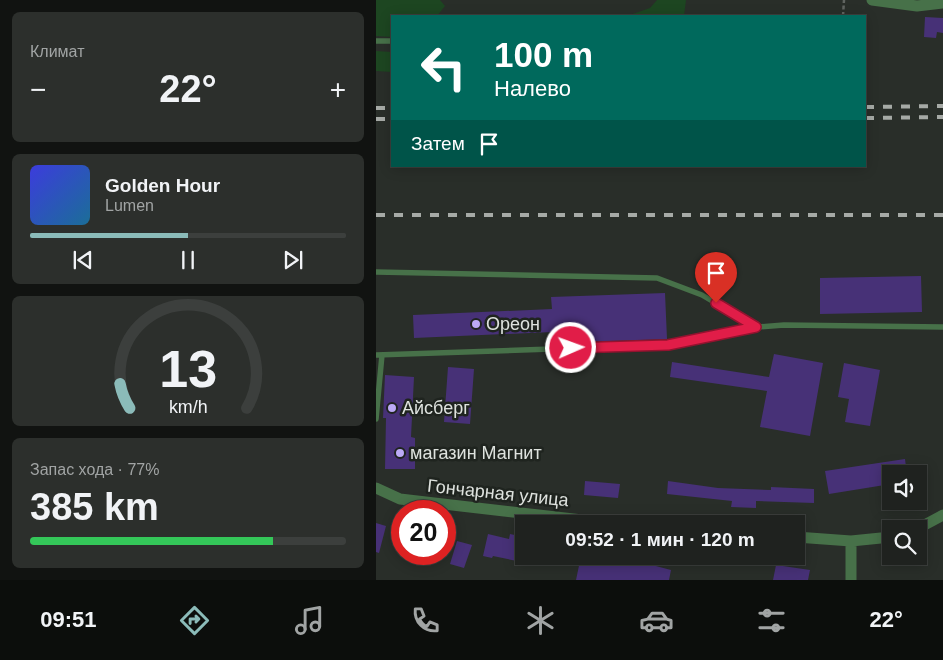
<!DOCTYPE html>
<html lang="ru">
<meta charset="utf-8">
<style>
body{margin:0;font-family:Helvetica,sans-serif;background:#2c2f2c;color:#f1f3f6;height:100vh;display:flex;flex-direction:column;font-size:19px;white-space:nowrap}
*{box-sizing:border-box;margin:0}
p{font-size:16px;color:#a1a4a4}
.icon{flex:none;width:28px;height:28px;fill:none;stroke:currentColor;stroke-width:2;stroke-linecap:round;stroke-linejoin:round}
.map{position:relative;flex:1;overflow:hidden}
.drawer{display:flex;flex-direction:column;gap:12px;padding:12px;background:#111311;width:376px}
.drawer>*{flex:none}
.hud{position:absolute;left:15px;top:15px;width:475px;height:152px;border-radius:0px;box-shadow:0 2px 12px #0003,0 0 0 1px #3c3f3d;background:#00695c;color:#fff;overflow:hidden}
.buttons{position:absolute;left:506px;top:465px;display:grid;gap:10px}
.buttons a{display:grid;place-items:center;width:45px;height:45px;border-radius:0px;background:#1f221f;box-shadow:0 2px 12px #0003,0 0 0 1px #3c3f3d;font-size:25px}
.speed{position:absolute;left:15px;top:500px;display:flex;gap:10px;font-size:25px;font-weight:700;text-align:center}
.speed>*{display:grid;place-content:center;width:65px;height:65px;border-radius:50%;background:#1f221f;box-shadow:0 2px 12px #0003,0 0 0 1px #3c3f3d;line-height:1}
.speed .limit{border:8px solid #d22;background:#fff;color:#111}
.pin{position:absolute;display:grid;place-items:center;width:42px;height:42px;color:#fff;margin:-51px -21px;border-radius:50% 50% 50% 0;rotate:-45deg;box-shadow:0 0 5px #0007}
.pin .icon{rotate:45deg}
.me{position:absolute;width:55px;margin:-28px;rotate:88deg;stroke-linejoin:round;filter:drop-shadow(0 0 4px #0008)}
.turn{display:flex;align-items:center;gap:18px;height:105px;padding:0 20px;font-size:22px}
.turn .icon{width:65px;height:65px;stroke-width:2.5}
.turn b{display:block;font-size:35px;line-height:42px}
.then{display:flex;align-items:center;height:48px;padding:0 20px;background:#0003;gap:10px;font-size:19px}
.big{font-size:38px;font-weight:600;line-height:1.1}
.drawer .tile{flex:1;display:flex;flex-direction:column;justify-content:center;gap:8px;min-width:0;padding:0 18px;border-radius:8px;background:#2c2f2c}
.drawer .dial{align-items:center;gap:0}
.dial svg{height:130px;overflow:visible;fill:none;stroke:#3c3f3d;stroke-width:7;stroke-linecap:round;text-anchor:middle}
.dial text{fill:#f1f3f6;stroke:none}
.song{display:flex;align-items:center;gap:15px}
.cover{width:60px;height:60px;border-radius:8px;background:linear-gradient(135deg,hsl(240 70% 55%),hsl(200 70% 35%))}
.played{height:5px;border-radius:2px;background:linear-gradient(90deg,#8bbbb9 50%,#3c3f3d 50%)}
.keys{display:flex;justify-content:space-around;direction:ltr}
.heat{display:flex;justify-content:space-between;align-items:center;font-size:28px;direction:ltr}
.charge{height:8px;border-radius:4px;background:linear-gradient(90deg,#34c759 77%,#3c3f3d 0)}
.trip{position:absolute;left:139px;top:515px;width:290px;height:50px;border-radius:0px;background:#1f221f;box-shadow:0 2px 12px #0003,0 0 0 1px #3c3f3d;font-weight:600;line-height:50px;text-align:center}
.tab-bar{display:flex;height:80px;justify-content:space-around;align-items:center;background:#0c0e0c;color:#a1a4a4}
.tab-bar .icon{width:35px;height:35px}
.tab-bar .current{color:#8bbbb9}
.tab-bar b{font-size:22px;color:#f1f3f6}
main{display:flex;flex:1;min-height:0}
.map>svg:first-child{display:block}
.green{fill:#1d4621}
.building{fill:#473177}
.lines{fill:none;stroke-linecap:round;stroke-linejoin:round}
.path{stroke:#606460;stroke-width:2.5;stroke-dasharray:4 2.5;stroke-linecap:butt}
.lane{stroke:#477149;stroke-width:5.5}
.street{stroke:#477149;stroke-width:11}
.rail{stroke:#a6aaa6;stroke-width:4;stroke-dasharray:9 9;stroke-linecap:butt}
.route-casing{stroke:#92132f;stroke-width:12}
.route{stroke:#e11d48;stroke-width:9}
.poi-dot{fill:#bcaaf6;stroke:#1f241f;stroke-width:2}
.labels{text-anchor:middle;stroke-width:5;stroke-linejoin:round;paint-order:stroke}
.poi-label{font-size:18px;fill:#dee2de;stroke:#1f241f;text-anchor:start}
.street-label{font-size:18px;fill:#dee2de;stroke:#1f241f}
</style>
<main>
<section class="drawer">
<div class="tile"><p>Климат</p>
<div class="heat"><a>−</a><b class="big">22°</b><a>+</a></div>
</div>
<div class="tile">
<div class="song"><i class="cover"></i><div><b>Golden Hour</b><p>Lumen</p></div></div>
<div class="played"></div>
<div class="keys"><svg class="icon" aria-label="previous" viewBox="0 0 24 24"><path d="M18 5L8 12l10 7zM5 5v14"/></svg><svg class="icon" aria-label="pause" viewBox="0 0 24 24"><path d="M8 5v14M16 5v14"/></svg><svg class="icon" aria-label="next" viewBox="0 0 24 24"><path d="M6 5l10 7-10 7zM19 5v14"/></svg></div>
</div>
<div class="tile dial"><svg viewBox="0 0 100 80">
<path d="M14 69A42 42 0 1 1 86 69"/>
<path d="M14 69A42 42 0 0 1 8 54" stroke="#8bbbb9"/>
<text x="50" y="56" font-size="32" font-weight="700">13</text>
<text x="50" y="72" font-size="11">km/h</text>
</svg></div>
<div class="tile"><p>Запас хода · 77%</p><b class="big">385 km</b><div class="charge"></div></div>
</section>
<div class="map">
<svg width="567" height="580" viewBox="0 0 567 580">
<rect width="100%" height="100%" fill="#292e29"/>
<path class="green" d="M0,0H64L69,6L61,16H16V37L0,36Z
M281,0H310L308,16H251L274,8Z
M0,51L16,52V72L0,71Z"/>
<path class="building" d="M549,17L567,18V33L561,32L560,38L548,37Z
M545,276L546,312L444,314V278Z
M289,293L291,339L177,343V332L38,338L37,315L176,309L175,297Z
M398,354L447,363L434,436L384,427L391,391L294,377L296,362L393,377Z
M468,363L504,370L494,426L469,422L473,399L462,397Z
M72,367L98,369L94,424L68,422Z
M9,375L38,377L35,437L39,438V469H9L10,418H7Z
M529,459L531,474H515V484L453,494L449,471Z
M209,481L244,484L242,498L208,495Z
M292,481L342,488L395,490V487L438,489V503L380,501V508L355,507L356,501L291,494Z
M0,523L10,526L3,553L0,552Z
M112,534L133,539L134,534L148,537V560L141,559V561L117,556L116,558L107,556Z
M81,541L96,545L88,568L74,564Z
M205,556H228L257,562V560L295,570L293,580H200Z
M400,565L434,570L432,580H397Z"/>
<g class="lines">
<path class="path" d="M467,16L468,0"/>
<path class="lane" d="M0,41H16
M0,272L281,278L326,295L380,327
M0,355L292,345L368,328L408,325L567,327
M0,419L6,355"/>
<path class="street" d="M496,0L541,6L567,3
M0,488L24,499L241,524
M541,529L567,515
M420,537L475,541L515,537
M475,580V541"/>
<path class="rail" d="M489,107L567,106
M0,108H16
M489,118L567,117
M0,119H16
M0,215H567"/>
</g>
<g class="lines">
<g class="route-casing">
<path id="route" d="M195,348L292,345L380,327L340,303"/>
</g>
<use href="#route" class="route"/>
</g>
<g class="poi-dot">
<circle cx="100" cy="324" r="5"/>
<circle cx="16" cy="408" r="5"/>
<circle cx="24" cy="453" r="5"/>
</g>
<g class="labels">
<g class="poi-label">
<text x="110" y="330">Ореон</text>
<text x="26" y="414">Айсберг</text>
<text x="34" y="459">магазин Магнит</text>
</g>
<g class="street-label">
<text transform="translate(122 493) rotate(6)" y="6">Гончарная улица</text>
</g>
</g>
</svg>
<div class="buttons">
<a><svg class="icon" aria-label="sound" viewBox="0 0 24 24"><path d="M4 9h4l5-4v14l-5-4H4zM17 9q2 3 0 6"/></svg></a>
<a><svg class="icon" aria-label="search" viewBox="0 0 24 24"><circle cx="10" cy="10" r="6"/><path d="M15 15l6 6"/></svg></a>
</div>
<div class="speed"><div class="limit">20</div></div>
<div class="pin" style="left:340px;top:303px;background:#d93025"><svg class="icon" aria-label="arrive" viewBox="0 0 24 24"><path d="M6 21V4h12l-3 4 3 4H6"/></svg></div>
<svg class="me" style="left:195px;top:348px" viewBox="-20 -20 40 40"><circle r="17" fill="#e11d48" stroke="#fff" stroke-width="3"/><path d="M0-11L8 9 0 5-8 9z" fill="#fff"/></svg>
<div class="trip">09:52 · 1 мин · 120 m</div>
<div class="hud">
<div class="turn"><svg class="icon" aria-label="left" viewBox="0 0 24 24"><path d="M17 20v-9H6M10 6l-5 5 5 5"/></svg><div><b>100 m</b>Налево</div></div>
<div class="then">Затем<svg class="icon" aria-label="arrive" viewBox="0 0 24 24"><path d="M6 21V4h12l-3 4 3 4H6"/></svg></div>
</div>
</div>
</main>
<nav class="tab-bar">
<b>09:51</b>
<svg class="icon current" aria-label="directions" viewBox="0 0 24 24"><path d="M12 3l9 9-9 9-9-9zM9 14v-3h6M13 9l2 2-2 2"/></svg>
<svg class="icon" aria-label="music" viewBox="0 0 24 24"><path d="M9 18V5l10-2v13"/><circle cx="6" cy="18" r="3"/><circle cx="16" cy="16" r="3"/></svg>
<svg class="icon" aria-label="phone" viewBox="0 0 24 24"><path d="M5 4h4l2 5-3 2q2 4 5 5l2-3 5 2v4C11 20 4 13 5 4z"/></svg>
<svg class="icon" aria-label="climate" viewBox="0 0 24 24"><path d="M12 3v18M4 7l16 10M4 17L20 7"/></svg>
<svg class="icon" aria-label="car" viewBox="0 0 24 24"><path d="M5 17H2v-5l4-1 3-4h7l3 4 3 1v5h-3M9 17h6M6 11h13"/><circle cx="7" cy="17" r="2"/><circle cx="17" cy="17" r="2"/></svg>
<svg class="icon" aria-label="filters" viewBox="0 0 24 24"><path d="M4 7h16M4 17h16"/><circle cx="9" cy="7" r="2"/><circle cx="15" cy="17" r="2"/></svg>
<b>22°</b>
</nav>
